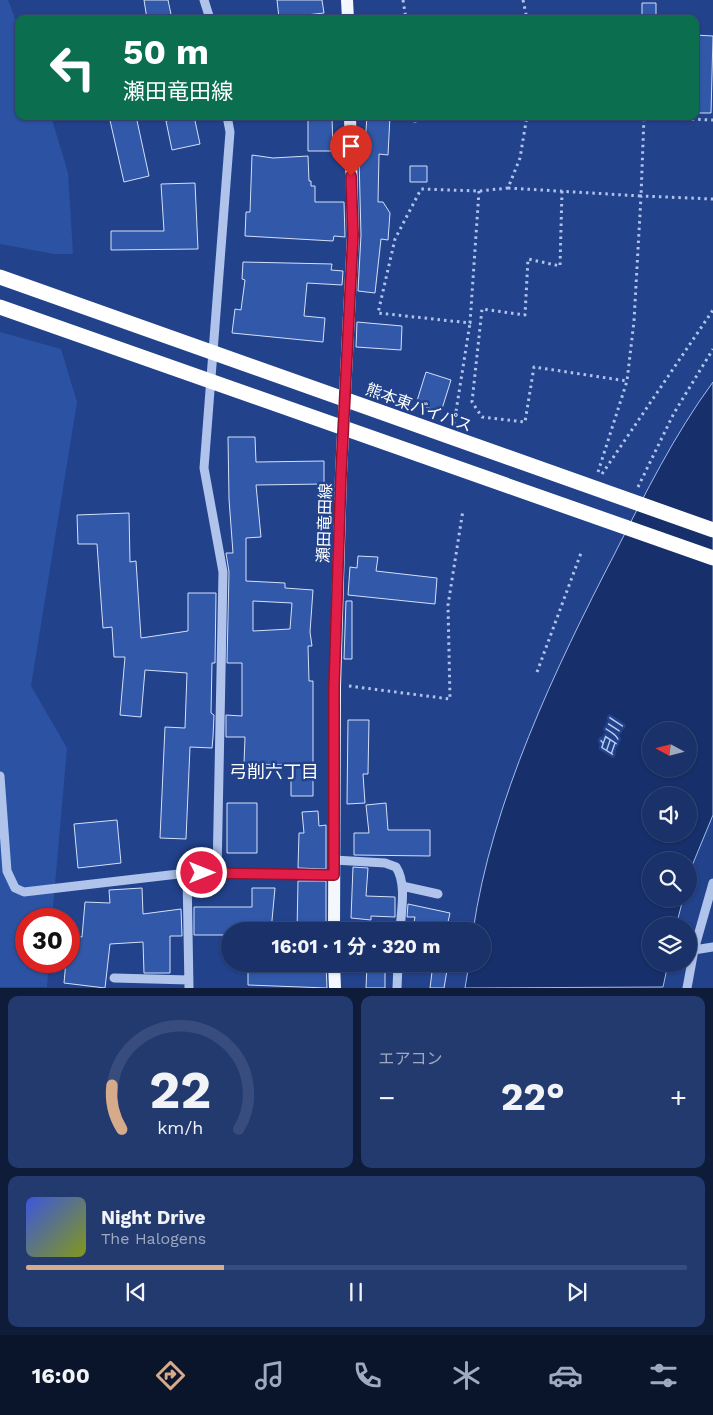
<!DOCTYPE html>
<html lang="ja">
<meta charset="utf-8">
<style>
body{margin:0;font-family:"Work Sans","Noto Sans JP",sans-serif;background:#233a6f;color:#f1f3f6;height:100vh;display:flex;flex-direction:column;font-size:19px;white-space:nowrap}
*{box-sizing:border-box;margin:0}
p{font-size:16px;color:#9faac0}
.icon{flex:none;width:28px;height:28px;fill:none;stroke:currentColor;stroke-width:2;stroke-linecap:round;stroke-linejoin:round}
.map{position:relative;height:988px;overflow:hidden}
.sheet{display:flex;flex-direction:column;gap:8px;padding:8px;background:#0e1c3a;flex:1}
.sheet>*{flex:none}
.hud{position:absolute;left:15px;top:15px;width:684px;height:105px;border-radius:10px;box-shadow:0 1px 4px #0004,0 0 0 1px #384d7d;background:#0b6e4f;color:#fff;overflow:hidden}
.needle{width:32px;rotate:277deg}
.fabs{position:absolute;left:642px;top:722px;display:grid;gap:10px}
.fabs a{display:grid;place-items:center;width:55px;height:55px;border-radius:50%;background:#1a3269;box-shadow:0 1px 4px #0004,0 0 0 1px #384d7d;font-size:25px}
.speed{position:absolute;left:15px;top:908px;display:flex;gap:10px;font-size:25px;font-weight:700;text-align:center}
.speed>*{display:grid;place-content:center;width:65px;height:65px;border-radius:50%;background:#1a3269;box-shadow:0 1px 4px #0004,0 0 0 1px #384d7d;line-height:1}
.speed .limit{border:8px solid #d22;background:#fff;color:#111}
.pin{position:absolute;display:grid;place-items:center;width:42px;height:42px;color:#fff;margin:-51px -21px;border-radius:50% 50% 50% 0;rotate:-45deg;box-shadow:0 0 5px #0007}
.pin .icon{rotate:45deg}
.me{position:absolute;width:55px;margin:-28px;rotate:90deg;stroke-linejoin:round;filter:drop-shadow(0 0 4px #0008)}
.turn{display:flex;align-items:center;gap:18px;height:105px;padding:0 25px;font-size:22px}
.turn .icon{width:65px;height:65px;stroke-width:2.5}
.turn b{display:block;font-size:35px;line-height:42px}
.big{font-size:38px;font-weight:700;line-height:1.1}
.sheet .tile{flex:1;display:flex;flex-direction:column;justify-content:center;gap:8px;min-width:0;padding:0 18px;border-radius:10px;background:#233a6f}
.sheet .dial{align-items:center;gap:0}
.dial svg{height:130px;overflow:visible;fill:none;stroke:#384d7d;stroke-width:7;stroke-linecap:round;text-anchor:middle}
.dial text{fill:#f1f3f6;stroke:none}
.song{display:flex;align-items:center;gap:15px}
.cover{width:60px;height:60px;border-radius:8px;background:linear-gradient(135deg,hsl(230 70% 55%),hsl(70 70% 35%))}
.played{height:5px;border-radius:2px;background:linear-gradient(90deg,#d6ab8b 30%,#384d7d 30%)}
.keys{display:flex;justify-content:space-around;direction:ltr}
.heat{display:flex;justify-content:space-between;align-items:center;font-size:28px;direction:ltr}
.sheet .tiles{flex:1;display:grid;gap:8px;grid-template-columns:1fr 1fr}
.tile:last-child{grid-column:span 2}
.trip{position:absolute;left:221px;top:922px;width:270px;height:50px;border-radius:25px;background:#1a3269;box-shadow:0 1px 4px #0004,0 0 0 1px #384d7d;font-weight:700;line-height:50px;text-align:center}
.menu{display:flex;height:80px;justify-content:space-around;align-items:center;background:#0a142a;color:#9faac0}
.menu .icon{width:35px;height:35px}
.menu .current{color:#d6ab8b}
.menu b{font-size:22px;color:#f1f3f6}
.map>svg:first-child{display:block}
.green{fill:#2c52a4}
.water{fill:#17306b;stroke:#a3bcec;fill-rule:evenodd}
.building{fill:#3258a9;stroke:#d4e0f8;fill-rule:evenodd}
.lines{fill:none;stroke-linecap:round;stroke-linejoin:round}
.path{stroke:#afc3eb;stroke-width:3;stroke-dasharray:2.5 4;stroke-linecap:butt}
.minor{stroke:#afc3eb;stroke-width:9}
.major{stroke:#f4f7fe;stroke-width:12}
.highway-bridge{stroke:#fff;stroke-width:15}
.route-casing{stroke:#92132f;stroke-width:12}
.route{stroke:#e11d48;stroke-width:9}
.labels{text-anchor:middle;stroke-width:5;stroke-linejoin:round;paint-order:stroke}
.street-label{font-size:16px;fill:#fff;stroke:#22428c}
.water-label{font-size:18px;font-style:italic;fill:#bbcdf2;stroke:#22428c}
.neighbourhood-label{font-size:18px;fill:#fff;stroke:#22428c}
</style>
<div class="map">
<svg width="713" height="988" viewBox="0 0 713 988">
<rect width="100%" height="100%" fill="#22428c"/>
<path class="green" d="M0,0H8L19,29V116H51L68,173L73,254H54L0,244Z
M0,332L61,349L77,402L31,686L67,748L52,919H26V961H49L47,987H0Z"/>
<path class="water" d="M713,382V815L689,873V861H651V899H683L676,926H651V964H668L663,987L465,988L469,964H482V931H473C492,801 555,669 615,553C645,494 674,435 713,382ZM651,731H689V769H651ZM651,796H689V834H651Z"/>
<path class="building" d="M144,0H168L172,19H147Z
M277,0H322L324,13L279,18Z
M642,3H656V19H642Z
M695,35L713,36L711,113H695Z
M109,116H136L149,176L124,182Z
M194,116L200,144L172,150L166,121Z
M367,116H390L388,155L379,154L378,202H383L390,213L388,240L381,239L375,293L358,291L361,235L359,158H364Z
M308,117H332L333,151H308Z
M252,155L273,158L308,156L309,181H311V186H315V202H344L345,237L334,236L333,241L245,236L246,212H250Z
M410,166H427V182H410Z
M195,183L198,249L111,250V231H164L161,184Z
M243,262L332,264L331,270L343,271L342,285L307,283L304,316L325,318L323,342L232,333L235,309L241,310L245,280L242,279Z
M357,322L402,326L401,350L356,347Z
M426,372L451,380L441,412L416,404Z
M228,437H255L256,462L324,461V484L256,485L261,537L246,538V581L285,583V588L313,590L310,632L312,646H308L309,681H313V796H291V765L244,764L245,737H226V715L242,716V663H227L229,572L226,553H233L229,499ZM253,601L292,603L290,629L253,631Z
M129,513L130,562L136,561L141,638L188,631V593H216L215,663H212L211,713L214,715L213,737L212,748L190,747L186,839L160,838L165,727L185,728L187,673L145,670L141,717L120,715L125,657H114L112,627L103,628L97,544H78L77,515Z
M358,556L378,557L376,571L437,578L435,604L348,595L350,567L357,568Z
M346,601H352V659H344Z
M348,720H369L368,774H363L365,803L347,804Z
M227,803H257V853H227Z
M386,803L388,830H430V856L354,855V833H369L366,805Z
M318,811L319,826L326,825V869L298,868L299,833H304L302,812Z
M117,820L121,863L78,868L74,824Z
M353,867L368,868L366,896L395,897V917L371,916V920L351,918Z
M298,881H326V931H297Z
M142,888L143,914L181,909L182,936H170V973H144L143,942L110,944L105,988L64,983L66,961H69L70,935L82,937L85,902L110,903L109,890Z
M252,888H275L271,931H230V935H194V907H252Z
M408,904L450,913L446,931L413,928L415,917H407Z
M248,964H326L327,988L248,985Z
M367,964H385V988H366Z
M433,964H448L444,988H430Z"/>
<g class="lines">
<path class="path" d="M403,0L406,19
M523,0L527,19
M414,116L415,123
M508,188L641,196L644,117L713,120
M479,191L470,323L378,313L395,239L421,189L479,191L508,188L520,158L527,116
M562,191L560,266L528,259L525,315L482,309L472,402L482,417L525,422L534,367L627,381
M454,424L470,323
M598,472L627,381L634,321L641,196L713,199
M602,474L713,310
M638,487L674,413L713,349
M537,672L581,553
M349,686L450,699L448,605L463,510"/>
<path class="minor" d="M204,0L210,19
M0,776L7,871L15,888L24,892L187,873L334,875
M334,860L385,863L396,867C407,884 401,911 400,931
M187,873L189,988
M217,873L223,572L204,468L230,132L227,116
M713,883L694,950L713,947
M402,886L438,894
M114,978L189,980
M397,988L398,964
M687,988L694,950"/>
<path class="major" d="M347,0L348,19
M334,931L335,687L341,474L353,235L350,116
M334,964L335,988"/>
<path class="highway-bridge" d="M0,277L713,530
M0,307L713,558"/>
</g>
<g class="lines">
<g class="route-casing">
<path id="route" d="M202,873L334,875V687L341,474L353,235L351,176"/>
</g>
<use href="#route" class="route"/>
</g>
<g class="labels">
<g class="street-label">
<text transform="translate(419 407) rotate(20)" y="6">熊本東バイパス</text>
<text transform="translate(324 523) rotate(-88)" y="6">瀬田竜田線</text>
</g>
<g class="water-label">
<text transform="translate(611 738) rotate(-71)" y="6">白川</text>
</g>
<g class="neighbourhood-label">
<text x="274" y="778">弓削六丁目</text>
</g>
</g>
</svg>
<div class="fabs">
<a><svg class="needle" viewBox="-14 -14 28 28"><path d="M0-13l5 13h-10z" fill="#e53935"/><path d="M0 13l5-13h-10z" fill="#9faac0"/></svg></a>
<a><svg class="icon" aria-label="sound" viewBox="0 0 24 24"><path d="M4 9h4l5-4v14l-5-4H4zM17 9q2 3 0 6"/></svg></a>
<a><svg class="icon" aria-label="search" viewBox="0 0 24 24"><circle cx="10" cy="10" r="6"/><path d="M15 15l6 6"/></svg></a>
<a><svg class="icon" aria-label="layers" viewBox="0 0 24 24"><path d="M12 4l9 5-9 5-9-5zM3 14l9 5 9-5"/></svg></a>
</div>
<div class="speed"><div class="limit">30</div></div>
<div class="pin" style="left:351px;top:176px;background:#d93025"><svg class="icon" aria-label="arrive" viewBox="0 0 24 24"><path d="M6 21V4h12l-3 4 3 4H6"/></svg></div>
<svg class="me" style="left:202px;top:873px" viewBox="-20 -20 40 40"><circle r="17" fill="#e11d48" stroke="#fff" stroke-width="3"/><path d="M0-11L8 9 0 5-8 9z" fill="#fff"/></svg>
<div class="trip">16:01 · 1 分 · 320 m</div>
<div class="hud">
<div class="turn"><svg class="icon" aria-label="left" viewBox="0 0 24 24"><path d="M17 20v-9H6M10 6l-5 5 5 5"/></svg><div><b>50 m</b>瀬田竜田線</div></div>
</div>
</div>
<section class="sheet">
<div class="tiles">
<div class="tile dial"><svg viewBox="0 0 100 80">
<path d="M14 69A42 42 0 1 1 86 69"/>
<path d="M14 69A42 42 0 0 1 8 42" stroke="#d6ab8b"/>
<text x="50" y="56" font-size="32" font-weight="700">22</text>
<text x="50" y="72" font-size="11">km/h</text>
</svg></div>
<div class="tile"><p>エアコン</p>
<div class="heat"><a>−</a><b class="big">22°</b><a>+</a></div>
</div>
<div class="tile">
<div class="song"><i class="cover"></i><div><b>Night Drive</b><p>The Halogens</p></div></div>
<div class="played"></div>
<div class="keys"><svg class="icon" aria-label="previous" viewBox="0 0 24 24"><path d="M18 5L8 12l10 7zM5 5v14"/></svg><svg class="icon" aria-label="pause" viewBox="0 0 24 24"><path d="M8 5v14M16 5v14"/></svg><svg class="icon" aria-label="next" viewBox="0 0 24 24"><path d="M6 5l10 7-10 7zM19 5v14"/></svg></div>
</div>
</div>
</section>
<nav class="menu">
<b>16:00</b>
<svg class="icon current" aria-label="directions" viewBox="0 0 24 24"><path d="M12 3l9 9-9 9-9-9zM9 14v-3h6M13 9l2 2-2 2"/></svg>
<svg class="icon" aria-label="music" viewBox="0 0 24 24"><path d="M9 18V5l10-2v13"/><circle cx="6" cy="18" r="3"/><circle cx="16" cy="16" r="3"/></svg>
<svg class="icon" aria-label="phone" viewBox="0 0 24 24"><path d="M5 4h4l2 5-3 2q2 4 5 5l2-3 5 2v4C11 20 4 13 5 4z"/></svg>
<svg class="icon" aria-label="climate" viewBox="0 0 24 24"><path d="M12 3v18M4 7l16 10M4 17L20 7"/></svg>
<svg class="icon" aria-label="car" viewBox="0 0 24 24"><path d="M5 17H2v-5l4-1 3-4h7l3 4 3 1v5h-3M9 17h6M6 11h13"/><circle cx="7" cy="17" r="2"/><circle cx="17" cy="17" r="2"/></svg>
<svg class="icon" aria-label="filters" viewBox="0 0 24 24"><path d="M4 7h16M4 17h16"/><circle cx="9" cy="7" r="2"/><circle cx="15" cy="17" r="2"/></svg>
</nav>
